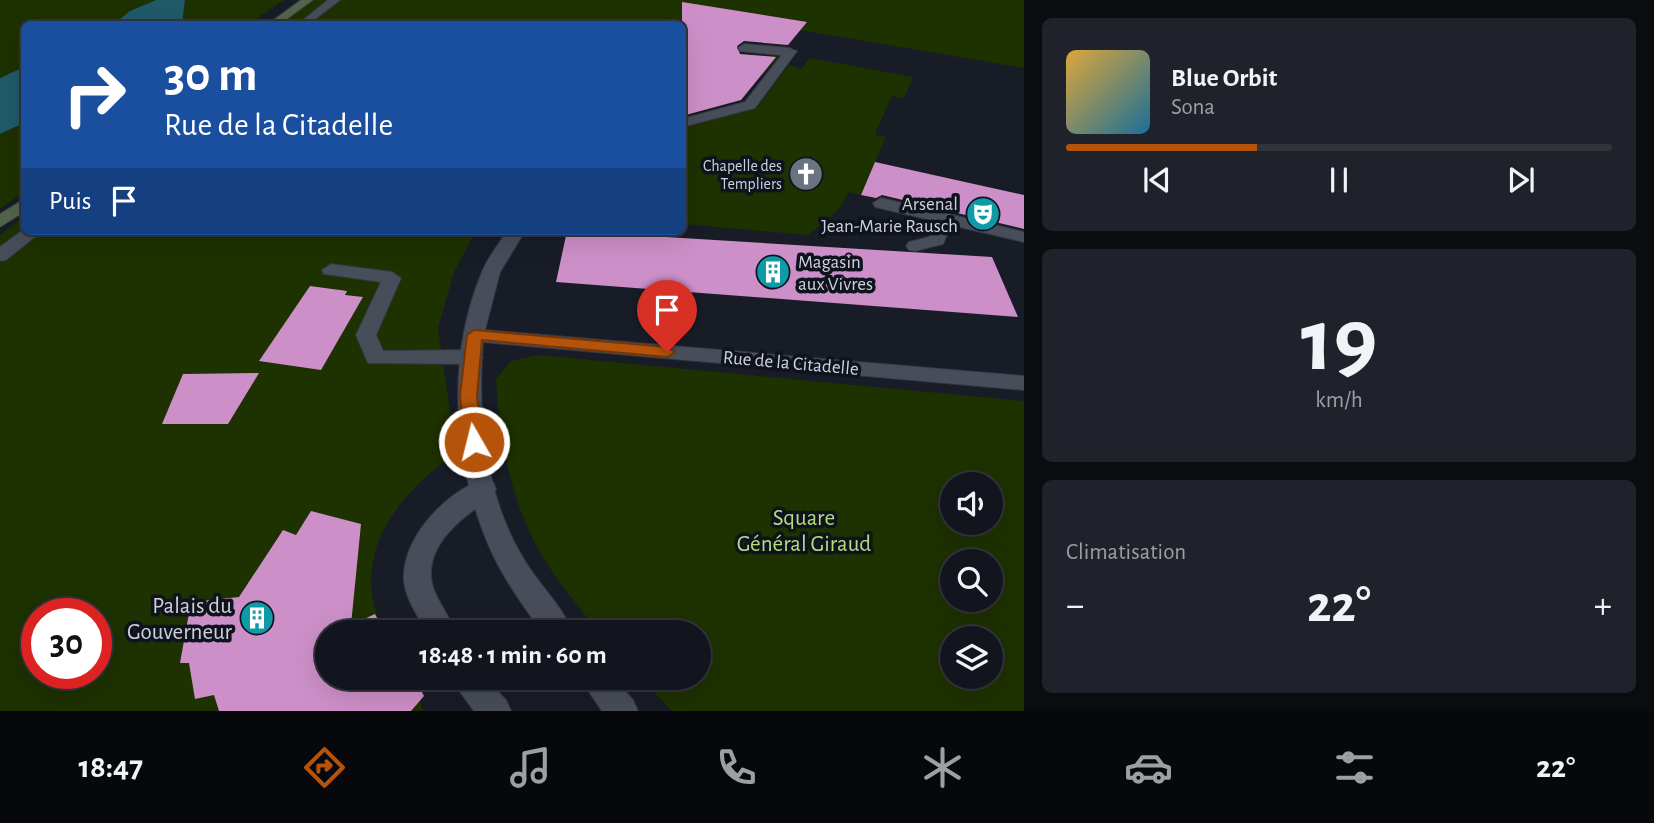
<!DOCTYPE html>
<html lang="fr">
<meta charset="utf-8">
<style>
body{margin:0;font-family:"Alegreya Sans",sans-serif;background:#1f222a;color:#f1f3f6;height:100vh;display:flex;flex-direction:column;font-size:26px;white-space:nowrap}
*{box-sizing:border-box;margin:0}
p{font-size:23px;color:#9c9fa4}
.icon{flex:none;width:38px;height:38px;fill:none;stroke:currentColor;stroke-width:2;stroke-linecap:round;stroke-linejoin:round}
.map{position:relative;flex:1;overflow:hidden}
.drawer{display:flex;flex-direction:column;gap:18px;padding:18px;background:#0a0c10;width:630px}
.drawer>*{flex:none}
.top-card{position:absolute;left:21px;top:21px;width:665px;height:214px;border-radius:10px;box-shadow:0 7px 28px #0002,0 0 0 2px #31343b;background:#1a4fa0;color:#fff;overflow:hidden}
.buttons{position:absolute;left:940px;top:472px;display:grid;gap:14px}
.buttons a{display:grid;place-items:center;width:63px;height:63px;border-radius:50%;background:#12151d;box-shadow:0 7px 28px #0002,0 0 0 2px #31343b;font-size:35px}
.speed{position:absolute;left:21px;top:598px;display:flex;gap:14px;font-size:35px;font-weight:700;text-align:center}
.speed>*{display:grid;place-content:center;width:91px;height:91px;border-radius:50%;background:#12151d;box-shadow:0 7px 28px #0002,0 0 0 2px #31343b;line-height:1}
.speed .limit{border:10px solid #d22;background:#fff;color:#111}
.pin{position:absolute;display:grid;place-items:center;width:60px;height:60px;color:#fff;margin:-72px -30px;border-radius:50% 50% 50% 0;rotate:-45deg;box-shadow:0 0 7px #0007}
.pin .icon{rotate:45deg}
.me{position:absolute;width:77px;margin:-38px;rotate:352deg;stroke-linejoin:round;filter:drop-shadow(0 0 5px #0008)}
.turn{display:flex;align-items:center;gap:24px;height:147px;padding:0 28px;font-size:32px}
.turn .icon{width:91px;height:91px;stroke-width:2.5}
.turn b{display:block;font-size:49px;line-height:60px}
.then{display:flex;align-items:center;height:66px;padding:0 28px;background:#0003;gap:14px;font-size:26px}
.big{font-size:52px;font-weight:700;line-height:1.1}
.drawer .card{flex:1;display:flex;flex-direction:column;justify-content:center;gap:10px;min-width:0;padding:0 24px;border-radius:10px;background:#1f222a}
.drawer .dial{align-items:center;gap:0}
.dial b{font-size:91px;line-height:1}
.song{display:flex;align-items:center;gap:21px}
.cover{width:84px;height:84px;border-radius:10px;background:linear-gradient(135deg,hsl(40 70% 55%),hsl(200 70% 35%))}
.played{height:7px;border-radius:4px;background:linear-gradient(90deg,#b45309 35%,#31343b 35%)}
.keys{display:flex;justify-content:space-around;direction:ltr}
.heat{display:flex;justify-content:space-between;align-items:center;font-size:38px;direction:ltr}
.trip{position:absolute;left:315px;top:620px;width:396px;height:70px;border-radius:35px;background:#12151d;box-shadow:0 7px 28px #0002,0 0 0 2px #31343b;font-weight:700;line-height:70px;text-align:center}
.tabs{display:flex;height:112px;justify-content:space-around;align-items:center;background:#07080c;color:#9c9fa4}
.tabs .icon{width:49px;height:49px}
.tabs .on{color:#b45309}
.tabs b{font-size:32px;color:#f1f3f6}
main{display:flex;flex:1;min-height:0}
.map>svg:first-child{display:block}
.green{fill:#1e3100;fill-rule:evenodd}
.water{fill:#205a69}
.building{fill:#cd8fc8}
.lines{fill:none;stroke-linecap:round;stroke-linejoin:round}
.service-casing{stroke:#343740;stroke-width:2}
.minor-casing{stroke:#343740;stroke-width:2}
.secondary-casing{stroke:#343740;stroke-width:2}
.service{fill:#484d5a;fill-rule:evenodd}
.minor{fill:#484d5a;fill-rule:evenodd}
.secondary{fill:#52654c;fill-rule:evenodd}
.route{fill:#b45309;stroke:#753606;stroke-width:2}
.labels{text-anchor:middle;stroke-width:7;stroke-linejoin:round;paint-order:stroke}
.far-poi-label{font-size:16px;fill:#ced1d9;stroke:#0f131e;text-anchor:end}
.poi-label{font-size:19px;fill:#ced1d9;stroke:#0f131e;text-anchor:end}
.street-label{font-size:19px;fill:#ced1d9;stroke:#0f131e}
.near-park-label{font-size:23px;fill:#b1df7c;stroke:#0f131e}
.near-poi-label{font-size:23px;fill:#ced1d9;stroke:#0f131e;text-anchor:end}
</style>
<main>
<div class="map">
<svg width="1024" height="711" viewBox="0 0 1024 711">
<rect width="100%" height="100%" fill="#181c27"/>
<path class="green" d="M0,0H156L130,11L114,24H24V67L0,78Z
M185,0H284L249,24H182Z
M308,0H1024V68L800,30L793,39L702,35L706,55L778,56L763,75L720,67L699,89L683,93L682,24H276Z
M810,58L913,77L904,98L892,96L876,131L875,135L886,137L861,195L849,192L840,208L808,235L683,224L682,128L757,108L789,65L801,69Z
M24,123V192L0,209V134Z
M24,216V231H476L454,272L438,328L456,453C396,495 347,557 384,632H327V677H420L415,680L424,696L420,701L423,711H0V235ZM37,614H96V674H37Z
M538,355L1024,401V711H672L640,677H698V632H598C579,606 557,581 541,554C511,502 499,439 496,379L511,361ZM952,485H990V523H952ZM952,562H990V600H952ZM952,639H990V677H952Z"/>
<path class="water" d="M156,0H185L182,24H114L130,11Z
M24,67V123L0,134V78Z"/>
<path class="building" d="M682,2L807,22L788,45L744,41L737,46L740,54L776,57L741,100L682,116Z
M875,162L1024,195V229L882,195L876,198L861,195Z
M567,231L992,257L1018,317L556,282Z
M310,286L347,291L345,295L363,297L321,370L259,361Z
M259,373L228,424H162L183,374Z
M311,511L361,524L351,625L375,614L384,632H327V677H414L424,696L411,711H219L214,695L195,699L189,663H180L191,602L239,597L283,530L296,535Z"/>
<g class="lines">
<g class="service-casing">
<path id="service" d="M328,0H340L309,24H298Z
M744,44L790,48L796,52L790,56L740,51L738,48Z
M881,198L1024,232V242L951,225L943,244L915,251L909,250L906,246L909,242L929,237L935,221L875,207L873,203Z
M24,229L42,231L6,260L0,261V247Z
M331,264L392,272L401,278L376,335L383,351L472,350L483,357L472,364L368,363L356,335L381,282L324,274L322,270Z
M484,479L493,482L496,489L493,496C464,516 421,546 433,587C438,603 450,617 456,632H427C418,617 406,599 404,582C401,539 445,492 484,479Z
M449,677H484L506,700L511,711H474Z"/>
</g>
<g class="minor-casing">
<path id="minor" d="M787,48L797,51L755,108L682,127V119L745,102Z
M507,231H525L500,272L485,330L1024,376V390L483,342C477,413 485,494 522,556C537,583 561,604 573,632H542C524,607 506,582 493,555C453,469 445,360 482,272C488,257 499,244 507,231Z
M579,677H613L633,700L638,711H602Z"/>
</g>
<g class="secondary-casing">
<path id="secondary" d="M301,0H313L280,24H268Z
M24,199V212L0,227V214Z"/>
</g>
<use href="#service" class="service"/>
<use href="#minor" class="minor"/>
<use href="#secondary" class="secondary"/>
</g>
<path class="route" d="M474,330L667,347L675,352L667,357L482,340L477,396L483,442L474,449L465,442L460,396L467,335Z"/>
<defs>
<g id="church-disc" transform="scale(1.75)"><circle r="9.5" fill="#6b7280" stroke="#0f131e"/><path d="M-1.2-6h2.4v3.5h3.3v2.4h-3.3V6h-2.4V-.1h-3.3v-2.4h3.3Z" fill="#fff"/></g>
<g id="theatre-disc" transform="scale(1.75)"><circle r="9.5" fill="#0f9aa8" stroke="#0f131e"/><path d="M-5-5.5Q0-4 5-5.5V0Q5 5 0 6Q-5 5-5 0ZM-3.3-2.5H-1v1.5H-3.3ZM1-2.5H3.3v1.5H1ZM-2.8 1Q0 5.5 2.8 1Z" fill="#fff"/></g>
<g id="building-disc" transform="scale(1.75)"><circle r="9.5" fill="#0f9aa8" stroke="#0f131e"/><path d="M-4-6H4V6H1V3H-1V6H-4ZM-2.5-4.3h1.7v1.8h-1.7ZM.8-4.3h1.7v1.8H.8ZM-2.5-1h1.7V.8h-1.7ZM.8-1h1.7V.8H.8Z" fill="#fff"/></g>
</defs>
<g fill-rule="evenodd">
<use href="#church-disc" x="806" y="174"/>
<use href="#theatre-disc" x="983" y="214"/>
<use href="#building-disc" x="773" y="272"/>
<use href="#building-disc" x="257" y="618"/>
</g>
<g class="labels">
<g class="far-poi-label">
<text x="782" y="171">Chapelle des<tspan x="782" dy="18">Templiers</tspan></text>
</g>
<g class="poi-label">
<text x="958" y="210">Arsenal<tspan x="958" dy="22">Jean-Marie Rausch</tspan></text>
<text x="798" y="268" text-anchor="start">Magasin<tspan x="798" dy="22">aux Vivres</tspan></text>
</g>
<g class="street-label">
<text transform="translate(791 362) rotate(5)" y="7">Rue de la Citadelle</text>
</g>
<g class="near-park-label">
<text x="804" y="525">Square<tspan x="804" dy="26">Général Giraud</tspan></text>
</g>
<g class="near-poi-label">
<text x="232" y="613">Palais du<tspan x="232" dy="26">Gouverneur</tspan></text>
</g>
</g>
</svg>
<div class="buttons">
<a><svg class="icon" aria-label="sound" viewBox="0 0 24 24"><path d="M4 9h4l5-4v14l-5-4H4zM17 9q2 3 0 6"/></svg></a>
<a><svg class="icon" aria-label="search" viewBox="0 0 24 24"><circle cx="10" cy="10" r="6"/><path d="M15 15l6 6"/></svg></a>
<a><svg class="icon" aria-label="layers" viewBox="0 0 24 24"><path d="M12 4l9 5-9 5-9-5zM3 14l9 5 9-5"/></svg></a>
</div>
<div class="speed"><div class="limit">30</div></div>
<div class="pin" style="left:667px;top:352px;background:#d93025"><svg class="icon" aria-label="arrive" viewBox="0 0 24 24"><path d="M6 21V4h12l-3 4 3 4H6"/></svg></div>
<svg class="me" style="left:474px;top:442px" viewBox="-20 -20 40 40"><circle r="17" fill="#b45309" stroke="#fff" stroke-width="3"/><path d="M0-11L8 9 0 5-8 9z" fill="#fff"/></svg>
<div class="trip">18:48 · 1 min · 60 m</div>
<div class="top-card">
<div class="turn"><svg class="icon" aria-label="right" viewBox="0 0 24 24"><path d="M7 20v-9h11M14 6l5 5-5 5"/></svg><div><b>30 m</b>Rue de la Citadelle</div></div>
<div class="then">Puis<svg class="icon" aria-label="arrive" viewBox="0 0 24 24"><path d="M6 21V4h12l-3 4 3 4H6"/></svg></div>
</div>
</div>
<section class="drawer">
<div class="card">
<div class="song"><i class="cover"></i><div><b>Blue Orbit</b><p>Sona</p></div></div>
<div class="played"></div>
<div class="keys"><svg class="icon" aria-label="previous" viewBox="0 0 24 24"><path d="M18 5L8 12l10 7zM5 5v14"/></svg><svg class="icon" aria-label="pause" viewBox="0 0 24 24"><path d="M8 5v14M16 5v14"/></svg><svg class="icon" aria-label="next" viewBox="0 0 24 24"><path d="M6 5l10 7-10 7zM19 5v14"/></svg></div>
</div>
<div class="card dial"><b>19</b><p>km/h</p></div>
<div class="card"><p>Climatisation</p>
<div class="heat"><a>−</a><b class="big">22°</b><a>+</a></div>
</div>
</section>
</main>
<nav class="tabs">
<b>18:47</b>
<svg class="icon on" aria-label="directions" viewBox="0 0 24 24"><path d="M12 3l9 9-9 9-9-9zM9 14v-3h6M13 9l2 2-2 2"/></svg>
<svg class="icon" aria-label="music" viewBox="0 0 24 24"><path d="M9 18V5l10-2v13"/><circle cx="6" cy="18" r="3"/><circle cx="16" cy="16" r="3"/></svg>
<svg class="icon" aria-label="phone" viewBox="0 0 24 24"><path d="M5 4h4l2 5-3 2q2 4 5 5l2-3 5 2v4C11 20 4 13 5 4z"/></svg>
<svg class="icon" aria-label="climate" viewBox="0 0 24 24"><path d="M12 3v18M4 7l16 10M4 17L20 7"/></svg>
<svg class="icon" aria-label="car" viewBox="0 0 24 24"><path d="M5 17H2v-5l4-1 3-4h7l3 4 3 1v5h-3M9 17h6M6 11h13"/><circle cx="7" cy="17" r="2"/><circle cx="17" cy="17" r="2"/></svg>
<svg class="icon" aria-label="filters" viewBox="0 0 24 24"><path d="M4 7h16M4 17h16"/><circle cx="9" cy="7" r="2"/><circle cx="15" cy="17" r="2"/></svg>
<b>22°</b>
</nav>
